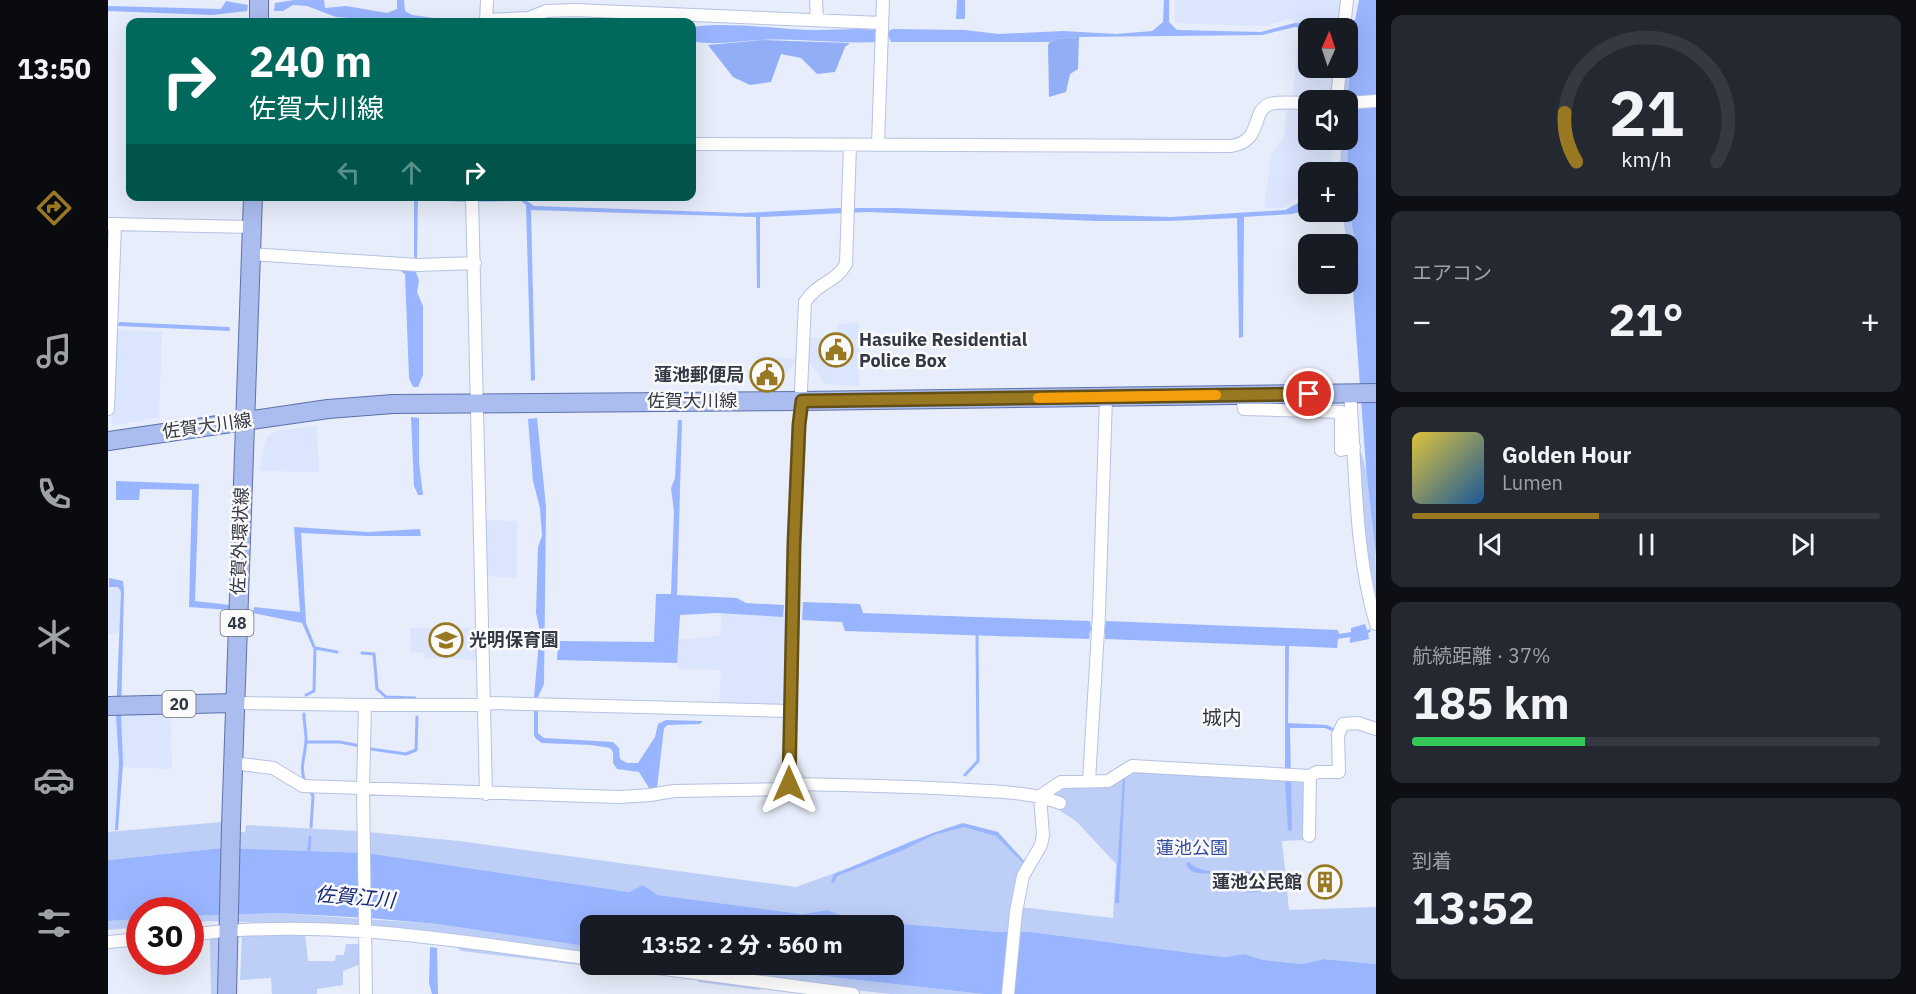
<!DOCTYPE html>
<html lang="ja">
<meta charset="utf-8">
<style>
body{margin:0;font-family:"IBM Plex Sans","Noto Sans JP",sans-serif;background:#242831;color:#f1f3f6;height:100vh;display:flex;flex-direction:column;font-size:22px;white-space:nowrap}
*{box-sizing:border-box;margin:0}
p{font-size:20px;color:#9ea1a6}
.icon{flex:none;width:33px;height:33px;fill:none;stroke:currentColor;stroke-width:2;stroke-linecap:round;stroke-linejoin:round}
.map{position:relative;flex:1;overflow:hidden}
.side{display:flex;flex-direction:column;gap:15px;padding:15px;background:#0d0f14;width:540px}
.side>*{flex:none}
.banner{position:absolute;left:18px;top:18px;width:570px;height:183px;border-radius:12px;box-shadow:0 6px 24px #0002;background:#00695c;color:#fff;overflow:hidden}
.needle{width:39px;rotate:3deg}
.controls{position:absolute;left:1190px;top:18px;display:grid;gap:12px}
.controls a{display:grid;place-items:center;width:60px;height:60px;border-radius:12px;background:#171b24;box-shadow:0 6px 24px #0002;font-size:30px}
.speed{position:absolute;left:18px;top:897px;display:flex;gap:12px;font-size:30px;font-weight:700;text-align:center}
.speed>*{display:grid;place-content:center;width:78px;height:78px;border-radius:50%;background:#171b24;box-shadow:0 6px 24px #0002;line-height:1}
.speed .limit{border:9px solid #d22;background:#fff;color:#111}
.pin{position:absolute;display:grid;place-items:center;width:51px;height:51px;color:#fff;margin:-26px;border:3px solid #fff;border-radius:50%;box-shadow:0 2px 6px #0007}
.me{position:absolute;width:66px;margin:-33px;rotate:0deg;stroke-linejoin:round;filter:drop-shadow(0 0 4px #0008)}
.turn{display:flex;align-items:center;gap:21px;height:126px;padding:0 24px;font-size:27px}
.turn .icon{width:78px;height:78px;stroke-width:2.5}
.turn b{display:block;font-size:42px;line-height:51px}
.lanes{display:flex;align-items:center;height:57px;padding:0 24px;background:#0003;justify-content:center;gap:30px;direction:ltr}
.lanes .off{opacity:.35}
.big{font-size:45px;font-weight:800;line-height:1.1}
.side .card{flex:1;display:flex;flex-direction:column;justify-content:center;gap:9px;min-width:0;padding:0 21px;border-radius:12px;background:#242831}
.side .dial{align-items:center;gap:0}
.dial svg{height:156px;overflow:visible;fill:none;stroke:#363941;stroke-width:7;stroke-linecap:round;text-anchor:middle}
.dial text{fill:#f1f3f6;stroke:none}
.song{display:flex;align-items:center;gap:18px}
.cover{width:72px;height:72px;border-radius:9px;background:linear-gradient(135deg,hsl(50 70% 55%),hsl(210 70% 35%))}
.played{height:6px;border-radius:3px;background:linear-gradient(90deg,#987922 40%,#363941 40%)}
.keys{display:flex;justify-content:space-around;direction:ltr}
.heat{display:flex;justify-content:space-between;align-items:center;font-size:33px;direction:ltr}
.charge{height:9px;border-radius:4px;background:linear-gradient(90deg,#34c759 37%,#363941 0)}
.trip{position:absolute;left:472px;top:915px;width:324px;height:60px;border-radius:12px;background:#171b24;box-shadow:0 6px 24px #0002;font-weight:800;line-height:60px;text-align:center}
main{display:flex;flex:1;min-height:0}
.dock{display:flex;flex-direction:column;width:108px;justify-content:space-around;align-items:center;background:#090b0e;color:#9ea1a6}
.dock .icon{width:42px;height:42px}
.dock .current{color:#987922}
.dock b{font-size:27px;color:#f1f3f6}
.map>svg:first-child{display:block}
.built{fill:#dbe5fd}
.green{fill:#bdcef7}
.forest{fill:#92aef7}
.water{fill:#99b5ff}
.lines{fill:none;stroke-linecap:round;stroke-linejoin:round}
.stream{stroke:#99b5ff;stroke-width:3}
.street-casing{stroke:#b6c2e2;stroke-width:14}
.primary-casing{stroke:#5d71ab;stroke-width:20}
.street{stroke:#fff;stroke-width:12}
.primary{stroke:#abbcee;stroke-width:18}
.route-casing{stroke:#634f16;stroke-width:15}
.route{stroke:#987922;stroke-width:10}
.slow{stroke:#f59e0b;stroke-width:10}
.labels{text-anchor:middle;stroke-width:5;stroke-linejoin:round;paint-order:stroke}
.shield{fill:#fafafa;stroke:#6f727b;stroke-width:1.5}
.shield-label{font-size:16px;font-weight:bold;fill:#333845}
.poi-label{font-size:18px;font-weight:bold;fill:#333845;stroke:#fafafa;text-anchor:start}
.street-label{font-size:18px;fill:#333845;stroke:#fafafa}
.park-label{font-size:18px;fill:#334ca0;stroke:#fafafa}
.neighbourhood-label{font-size:20px;fill:#333845;stroke:#fafafa}
.water-label{font-size:20px;font-style:italic;fill:#162779;stroke:#fafafa}
</style>
<main>
<nav class="dock">
<b>13:50</b>
<svg class="icon current" aria-label="directions" viewBox="0 0 24 24"><path d="M12 3l9 9-9 9-9-9zM9 14v-3h6M13 9l2 2-2 2"/></svg>
<svg class="icon" aria-label="music" viewBox="0 0 24 24"><path d="M9 18V5l10-2v13"/><circle cx="6" cy="18" r="3"/><circle cx="16" cy="16" r="3"/></svg>
<svg class="icon" aria-label="phone" viewBox="0 0 24 24"><path d="M5 4h4l2 5-3 2q2 4 5 5l2-3 5 2v4C11 20 4 13 5 4z"/></svg>
<svg class="icon" aria-label="climate" viewBox="0 0 24 24"><path d="M12 3v18M4 7l16 10M4 17L20 7"/></svg>
<svg class="icon" aria-label="car" viewBox="0 0 24 24"><path d="M5 17H2v-5l4-1 3-4h7l3 4 3 1v5h-3M9 17h6M6 11h13"/><circle cx="7" cy="17" r="2"/><circle cx="17" cy="17" r="2"/></svg>
<svg class="icon" aria-label="filters" viewBox="0 0 24 24"><path d="M4 7h16M4 17h16"/><circle cx="9" cy="7" r="2"/><circle cx="15" cy="17" r="2"/></svg>
</nav>
<div class="map">
<svg width="1268" height="994" viewBox="0 0 1268 994">
<rect width="100%" height="100%" fill="#e7edfa"/>
<path class="built" d="M1067,0H1235L1232,28H1200V68H1228L1224,100H1200V140H1224L1223,172H1200V193H1195L1176,208H1156L1163,155L1176,137L1179,106L1185,96L1190,33L1185,18L1158,26L1067,23Z
M751,323V386L717,384L699,360L700,337L727,339L730,324Z
M7,330L54,332L51,417L4,426Z
M649,356L690,359L670,384L648,388Z
M209,426L211,472L151,471L154,453L159,437L169,431Z
M375,520L409,521V578L376,576Z
M0,587H15L12,632L0,634Z
M614,607L680,612L677,700L671,705L611,703L613,670L570,669L566,640L612,636Z
M302,628H373V660L317,658V653L303,652Z
M62,708L64,769L13,767L9,832H0V711Z"/>
<path class="green" d="M1241,25L1245,26L1240,94L1239,197V172H1232L1233,140H1239V100H1234L1237,68H1239Z
M1240,203L1250,260L1244,278L1234,212H1239Z
M1251,446C1267,491 1268,548 1268,596L1256,536Z
M1023,769L1196,778L1195,840L1174,841L1181,910L1268,907V964L1216,959L1194,964L1156,960L1136,954L1117,957L1091,954L923,932H892L747,920L719,910L694,914L550,895L535,885L521,892L259,853L114,848L0,860V832L114,822V832H137L138,825L249,831L351,841L688,887L796,848L826,833L855,825L889,834L917,865L908,883L903,906L1005,918L1008,864L968,821L946,807V792L955,784H1000Z
M169,913L329,924L483,947V964L524,965L513,970L353,951L339,936L251,926L100,921L83,923L82,916Z
M31,919V927L0,930V921Z
M197,933L200,961H227L228,955H236L238,944H252L253,964L235,971V985L209,989V994H164L163,978L132,980L134,935Z
M114,935L112,994H103L102,940Z
M543,965H617L875,994H782L659,980L651,990L590,982L589,971Z"/>
<path class="forest" d="M971,37L970,69L962,74L958,92L941,97L940,45L942,42L950,39Z
M654,40L742,43L737,47L727,72L709,74L693,58L673,54L663,82L642,85L625,77L600,45Z"/>
<path class="water" d="M186,0H216L217,8L238,6L279,13L289,9V0H296L297,11L304,15L356,22H290L228,17L199,6L185,5L175,11H166L167,3Z
M849,0H857V19H848Z
M1056,0H1061V22L1069,30L1153,32L1187,23L1221,24L1232,19L1247,20L1251,0H1268V555L1258,467L1244,278L1250,260L1239,197L1240,94L1245,26L1231,25L1221,28L1187,27L1154,35L971,37L950,39L942,42H783L780,35L771,36V42C731,44 692,38 653,40C629,41 607,46 584,41V27C625,21 668,30 710,30C731,30 748,28 770,30L771,32H780L784,29L857,30L891,34L955,31L1008,34L1044,31L1055,22Z
M118,1L140,5L139,11L105,15L0,11V6L113,9Z
M440,19L489,20L495,22H429Z
M306,197L360,199L415,198L426,206L634,213L732,208H788L1063,217L1177,210L1190,203L1195,197H1200V210L1184,214L1136,217L1135,337L1131,338L1129,218L1061,221H988L759,212L652,217V288H649L648,217L423,210L427,380L423,381L418,205L413,201L362,202L310,200L309,260L307,269L311,281L309,292L315,306V375L310,387H305L301,378L297,274L287,267L306,259Z
M11,322L121,327L122,331L10,326Z
M303,417L311,418V462L315,495H310L306,486Z
M429,418L438,507L436,684L430,697V733L436,738L505,742L511,748L512,759L519,763H530L547,737L550,724L558,720L595,721L592,724L560,725L556,728L549,788H541L531,772L509,769L505,763V752L502,748L483,745L434,743L428,739L426,735V697L432,631L428,613L430,547L434,536L432,508L425,481L420,419Z
M570,420H574L569,595L629,598L638,603L676,605L675,617L609,613L572,615L569,663L449,660L450,641L546,642L548,594H563L566,512L563,488L567,478Z
M8,481L91,484L87,601L122,605V610L81,607L84,490L32,489L31,500H8Z
M186,527L260,532L312,529L313,536H258L193,533L198,623L208,648H205L194,623L145,613L146,607L192,612Z
M1,578L15,581L16,591L13,716L15,763L10,830H7L11,764L8,715L13,592L10,587H1Z
M695,602L752,604L755,613L982,621L983,627L997,628L998,621L1230,630L1231,634L1243,632V628L1257,624L1259,630L1262,629L1263,632L1260,633L1261,639L1242,643V637L1230,639L1229,648L1181,646L1180,723L1219,725L1227,729L1224,731L1217,728H1182L1184,831L1180,830L1177,781L1024,773L1017,779L1011,903H1007L1015,777L1024,770L1177,777V646L997,639V632L982,631L981,639L737,631L734,622L694,620Z
M855,823L890,832L917,862L916,864L888,836L856,827L826,835L793,851L729,876L726,883L723,882L726,874C769,857 811,836 855,823Z
M114,848L259,853L521,892L535,885L550,895L694,914L719,910L747,920L892,932H923L1091,954L1117,957L1136,954L1156,960L1194,964L1216,959L1268,964V994H875L617,965L786,964V926H483V947L329,924L261,918L169,913L83,916L82,910H32L31,919L0,921V860Z
M1081,862C1093,876 1124,871 1142,872L1144,874L1140,881L1143,885H1160L1162,890C1151,892 1134,895 1125,886C1119,881 1118,877 1110,875C1098,871 1082,878 1078,863Z
M322,947L329,948L330,994H324L321,983Z"/>
<g class="lines">
<path class="stream" d="M254,653L266,654L269,689L278,697L307,698
M198,695L206,691L207,648L229,652
M196,714C196,723 198,731 198,739C198,755 190,768 198,783
M199,742H232L252,746
M263,749L298,754L308,750L309,717
M857,775L870,761L869,635
M201,789L205,796L203,827
M201,850L202,837"/>
<g class="street-casing">
<path id="street" d="M708,0L709,20
M378,20L421,18L438,11L467,10L774,23
M378,22L379,0
M1236,28L1239,0
M1229,100L1232,68
M1239,103L1268,101
M584,144C763,146 943,147 1123,146C1156,141 1142,111 1162,104C1173,101 1188,103 1200,103
M770,144L775,0
M364,196L378,794
M1,224L144,227
M143,254L310,265L367,263
M1242,393C1248,470 1246,550 1268,624
M1134,395L1136,409L1233,412V450L1246,447
M0,409L7,224
M127,703L257,705H376L384,703L681,711
M257,705L255,789L258,994
M125,763L165,768L195,786L511,797L542,795L566,791L678,789L681,784C741,785 801,786 861,790C892,792 923,792 952,803
M1202,776L1209,772H1231L1230,735L1235,724L1250,723L1268,729
M981,781L991,614L998,397
M681,784L686,544L697,302C710,282 727,283 738,264L742,145
M932,796L953,782L1000,781L1024,766L1202,776L1201,836
M82,935C215,917 351,941 483,959
M0,942L32,939
M519,964L745,994
M900,994L908,912L915,876L933,845L935,835L932,796"/>
</g>
<g class="primary-casing">
<path id="primary" d="M151,22V0
M0,441L220,409L285,404L694,401L1268,393
M0,706L127,703
M119,994L123,826L145,196"/>
</g>
<use href="#street" class="street"/>
<use href="#primary" class="primary"/>
</g>
<g class="lines">
<g class="route-casing">
<path id="route" d="M681,784L686,544L691,425L694,401L1201,394"/>
</g>
<use href="#route" class="route"/>
<path class="slow" d="M930,398L1108,395"/>
</g>
<defs>
<g id="civic-ring" transform="scale(1.725)"><circle r="9.5" fill="#fafafa" stroke="#987922" stroke-width="1.5"/><path d="M-.6-6.5H3V-4.5H.6V-3L4-1V1h2V6H-6V1h2V-1L-.6-3ZM-1.2 2.5V6h2.4V2.5Z" fill="#987922"/></g>
<g id="school-ring" transform="scale(1.725)"><circle r="9.5" fill="#fafafa" stroke="#987922" stroke-width="1.5"/><path d="M0-5L7-2L0 1L-7-2ZM-4 1L0 2.5L4 1V4Q0 6-4 4Z" fill="#987922"/></g>
<g id="building-ring" transform="scale(1.725)"><circle r="9.5" fill="#fafafa" stroke="#987922" stroke-width="1.5"/><path d="M-4-6H4V6H1V3H-1V6H-4ZM-2.5-4.3h1.7v1.8h-1.7ZM.8-4.3h1.7v1.8H.8ZM-2.5-1h1.7V.8h-1.7ZM.8-1h1.7V.8H.8Z" fill="#987922"/></g>
</defs>
<g fill-rule="evenodd">
<use href="#civic-ring" x="728" y="350"/>
<use href="#civic-ring" x="659" y="375"/>
<use href="#school-ring" x="338" y="640"/>
<use href="#building-ring" x="1217" y="882"/>
</g>
<g class="labels">
<g class="shield">
<rect x="112.5" y="610" width="33" height="26" rx="4.5"/>
<rect x="54.5" y="691" width="33" height="26" rx="4.5"/>
</g>
<g class="shield-label">
<text x="129" y="629">48</text>
<text x="71" y="710">20</text>
</g>
<g class="poi-label">
<text x="751" y="346">Hasuike Residential<tspan x="751" dy="21">Police Box</tspan></text>
<text x="636" y="381" text-anchor="end">蓮池郵便局</text>
<text x="361" y="646">光明保育園</text>
<text x="1194" y="888" text-anchor="end">蓮池公民館</text>
</g>
<g class="street-label">
<text x="584" y="407">佐賀大川線</text>
<text transform="translate(99 426) rotate(-8)" y="6">佐賀大川線</text>
<text transform="translate(132 541) rotate(-88)" y="6">佐賀外環状線</text>
</g>
<g class="park-label">
<text x="1084" y="854">蓮池公園</text>
</g>
<g class="neighbourhood-label">
<text x="1114" y="725">城内</text>
</g>
<g class="water-label">
<text transform="translate(247 897) rotate(5)" y="7">佐賀江川</text>
</g>
</g>
</svg>
<div class="controls">
<a><svg class="needle" viewBox="-14 -14 28 28"><path d="M0-13l5 13h-10z" fill="#e53935"/><path d="M0 13l5-13h-10z" fill="#9ea1a6"/></svg></a>
<a><svg class="icon" aria-label="sound" viewBox="0 0 24 24"><path d="M4 9h4l5-4v14l-5-4H4zM17 9q2 3 0 6"/></svg></a>
<a>+</a>
<a>−</a>
</div>
<div class="speed"><div class="limit">30</div></div>
<div class="pin" style="left:1201px;top:394px;background:#d93025"><svg class="icon" aria-label="arrive" viewBox="0 0 24 24"><path d="M6 21V4h12l-3 4 3 4H6"/></svg></div>
<svg class="me" style="left:681px;top:784px" viewBox="-20 -20 40 40"><path d="M0-17L14 15 0 8-14 15z" fill="#987922" stroke="#fff" stroke-width="4"/></svg>
<div class="trip">13:52 · 2 分 · 560 m</div>
<div class="banner">
<div class="turn"><svg class="icon" aria-label="right" viewBox="0 0 24 24"><path d="M7 20v-9h11M14 6l5 5-5 5"/></svg><div><b>240 m</b>佐賀大川線</div></div>
<div class="lanes"><svg class="icon off" aria-label="left" viewBox="0 0 24 24"><path d="M17 20v-9H6M10 6l-5 5 5 5"/></svg><svg class="icon off" aria-label="ahead" viewBox="0 0 24 24"><path d="M12 20V5M6 11l6-6 6 6"/></svg><svg class="icon" aria-label="right" viewBox="0 0 24 24"><path d="M7 20v-9h11M14 6l5 5-5 5"/></svg></div>
</div>
</div>
<section class="side">
<div class="card dial"><svg viewBox="0 0 100 80">
<path d="M14 69A42 42 0 1 1 86 69"/>
<path d="M14 69A42 42 0 0 1 8 44" stroke="#987922"/>
<text x="50" y="56" font-size="32" font-weight="700">21</text>
<text x="50" y="72" font-size="11">km/h</text>
</svg></div>
<div class="card"><p>エアコン</p>
<div class="heat"><a>−</a><b class="big">21°</b><a>+</a></div>
</div>
<div class="card">
<div class="song"><i class="cover"></i><div><b>Golden Hour</b><p>Lumen</p></div></div>
<div class="played"></div>
<div class="keys"><svg class="icon" aria-label="previous" viewBox="0 0 24 24"><path d="M18 5L8 12l10 7zM5 5v14"/></svg><svg class="icon" aria-label="pause" viewBox="0 0 24 24"><path d="M8 5v14M16 5v14"/></svg><svg class="icon" aria-label="next" viewBox="0 0 24 24"><path d="M6 5l10 7-10 7zM19 5v14"/></svg></div>
</div>
<div class="card"><p>航続距離 · 37%</p><b class="big">185 km</b><div class="charge"></div></div>
<div class="card"><p>到着</p><b class="big">13:52</b></div>
</section>
</main>
